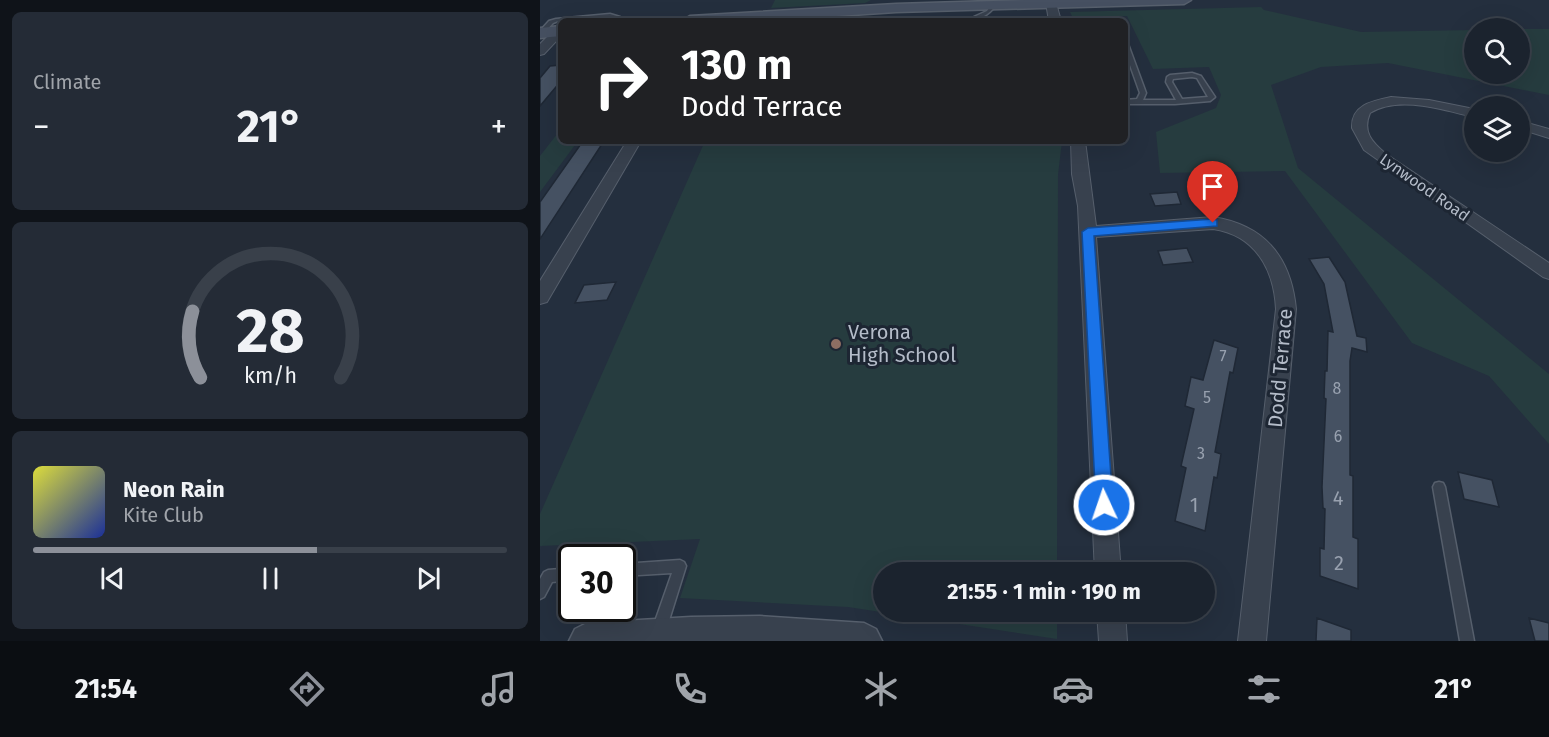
<!DOCTYPE html>
<meta charset="utf-8">
<style>
body{margin:0;font-family:"Fira Sans",sans-serif;background:#242b36;color:#f1f3f6;height:100vh;display:flex;flex-direction:column;font-size:22px;white-space:nowrap}
*{box-sizing:border-box;margin:0}
p{font-size:20px;color:#a0a4aa}
.icon{flex:none;width:33px;height:33px;fill:none;stroke:currentColor;stroke-width:2;stroke-linecap:round;stroke-linejoin:round}
.map{position:relative;flex:1;overflow:hidden}
.sheet{display:flex;flex-direction:column;gap:12px;padding:12px;background:#0f1319;width:540px}
.sheet>*{flex:none}
.top-card{position:absolute;left:18px;top:18px;width:570px;height:126px;border-radius:9px;box-shadow:0 6px 24px #0002,0 0 0 2px #39404a;background:#202124;color:#fff;overflow:hidden}
.buttons{position:absolute;left:924px;top:18px;display:grid;gap:12px}
.buttons a{display:grid;place-items:center;width:66px;height:66px;border-radius:50%;background:#1b232e;box-shadow:0 6px 24px #0002,0 0 0 2px #39404a;font-size:30px}
.speed{position:absolute;left:18px;top:544px;display:flex;gap:12px;font-size:30px;font-weight:700;text-align:center}
.speed>*{display:grid;place-content:center;width:78px;height:78px;border-radius:50%;background:#1b232e;box-shadow:0 6px 24px #0002,0 0 0 2px #39404a;line-height:1}
.speed .limit{border:3px solid #111;border-radius:9px;background:#fff;color:#111}
.pin{position:absolute;display:grid;place-items:center;width:51px;height:51px;color:#fff;margin:-62px -26px;border-radius:50% 50% 50% 0;rotate:-45deg;box-shadow:0 0 6px #0007}
.pin .icon{rotate:45deg}
.me{position:absolute;width:66px;margin:-33px;rotate:357deg;stroke-linejoin:round;filter:drop-shadow(0 0 4px #0008)}
.turn{display:flex;align-items:center;gap:21px;height:126px;padding:0 24px;font-size:27px}
.turn .icon{width:78px;height:78px;stroke-width:2.5}
.turn b{display:block;font-size:42px;line-height:51px}
.big{font-size:45px;font-weight:700;line-height:1.1}
.sheet .tile{flex:1;display:flex;flex-direction:column;justify-content:center;gap:9px;min-width:0;padding:0 21px;border-radius:9px;background:#242b36}
.sheet .dial{align-items:center;gap:0}
.dial svg{height:156px;overflow:visible;fill:none;stroke:#39404a;stroke-width:7;stroke-linecap:round;text-anchor:middle}
.dial text{fill:#f1f3f6;stroke:none}
.song{display:flex;align-items:center;gap:18px}
.cover{width:72px;height:72px;border-radius:9px;background:linear-gradient(135deg,hsl(60 70% 55%),hsl(230 70% 35%))}
.played{height:6px;border-radius:3px;background:linear-gradient(90deg,#8c9099 60%,#39404a 60%)}
.keys{display:flex;justify-content:space-around;direction:ltr}
.heat{display:flex;justify-content:space-between;align-items:center;font-size:33px;direction:ltr}
.trip{position:absolute;left:333px;top:562px;width:342px;height:60px;border-radius:30px;background:#1b232e;box-shadow:0 6px 24px #0002,0 0 0 2px #39404a;font-weight:700;line-height:60px;text-align:center}
.dock{display:flex;height:96px;justify-content:space-around;align-items:center;background:#0b0e12;color:#a0a4aa}
.dock .icon{width:42px;height:42px}
.dock .selected{color:#8c9099}
.dock b{font-size:27px;color:#f1f3f6}
main{display:flex;flex:1;min-height:0}
.map>svg:first-child{display:block}
.green{fill:#263c3f}
.building{fill:#455162;stroke:#1f2835;stroke-width:1.5}
.lines{fill:none;stroke-linecap:round;stroke-linejoin:round}
.service-casing{stroke:#565f6c;stroke-width:3}
.minor-casing{stroke:#565f6c;stroke-width:2}
.tertiary-casing{stroke:#565f6c;stroke-width:3}
.secondary-casing{stroke:#565f6c;stroke-width:3}
.service{fill:#38414e;fill-rule:evenodd}
.minor{fill:#38414e;fill-rule:evenodd}
.tertiary{fill:#38414e;fill-rule:evenodd}
.secondary{fill:#465061;fill-rule:evenodd}
.route{fill:#1a73e8;stroke:#114b97;stroke-width:1.5}
.education-dot{fill:#8d6e63;stroke:#1d2633;stroke-width:2}
.labels{text-anchor:middle;stroke-width:6;stroke-linejoin:round;paint-order:stroke}
.far-street-label{font-size:16px;fill:#b4bcc9;stroke:#1d2633}
.number-label{font-size:16px;fill:#98a1af}
.poi-label{font-size:20px;fill:#b4bcc9;stroke:#1d2633;text-anchor:start}
.street-label{font-size:20px;fill:#b4bcc9;stroke:#1d2633}
.near-number-label{font-size:20px;fill:#98a1af}
</style>
<main>
<section class="sheet">
<div class="tile"><p>Climate</p>
<div class="heat"><a>−</a><b class="big">21°</b><a>+</a></div>
</div>
<div class="tile dial"><svg viewBox="0 0 100 80">
<path d="M14 69A42 42 0 1 1 86 69"/>
<path d="M14 69A42 42 0 0 1 10 35" stroke="#8c9099"/>
<text x="50" y="56" font-size="32" font-weight="700">28</text>
<text x="50" y="72" font-size="11">km/h</text>
</svg></div>
<div class="tile">
<div class="song"><i class="cover"></i><div><b>Neon Rain</b><p>Kite Club</p></div></div>
<div class="played"></div>
<div class="keys"><svg class="icon" aria-label="previous" viewBox="0 0 24 24"><path d="M18 5L8 12l10 7zM5 5v14"/></svg><svg class="icon" aria-label="pause" viewBox="0 0 24 24"><path d="M8 5v14M16 5v14"/></svg><svg class="icon" aria-label="next" viewBox="0 0 24 24"><path d="M6 5l10 7-10 7zM19 5v14"/></svg></div>
</div>
</section>
<div class="map">
<svg width="1009" height="641" viewBox="0 0 1009 641">
<rect width="100%" height="100%" fill="#242f3e"/>
<path class="green" d="M235,0H331L325,3L231,8Z
M721,7L724,10L821,32L934,30V74H980V29H1009V95L848,63L781,67L731,85L758,168L1009,374V444L949,376L872,343L745,171L620,173L616,132L676,108L681,95L669,67L613,69L587,16L533,18L530,12Z
M21,129V141H38L0,192V156Z
M165,141H522L518,175L517,573H344V612H517V639L308,607L140,598L160,539L0,546V514Z"/>
<path class="building" d="M21,65V81L0,106V78L10,66Z
M43,141H64L0,239V202Z
M673,187L678,199L653,201L648,189Z
M637,192L641,204L615,206L610,194Z
M647,248L653,262L623,265L618,251Z
M789,257L805,282L817,336L826,338L827,352L812,348L810,361V475L813,476V537L818,539V589L780,576V548L784,549L785,509L783,508L782,487L786,399L784,398L785,371H787L788,331L793,332L784,284L769,259Z
M76,282L67,300L35,303L44,285Z
M674,340L698,348L693,373L690,372L675,452L681,454L677,478L674,477L665,531L635,521L646,468L641,466L654,409L645,406L651,377L663,380Z
M918,472L952,480L959,507L924,499Z
M777,618L811,630V641H776Z
M989,618L1009,623V641H995Z"/>
<g class="lines">
<g class="service-casing">
<path id="service" d="M452,4L456,5C449,15 438,21 425,21L447,11Z
M272,12L299,20L300,21H292L270,14V13Z
M70,14L80,17V21H74L75,19L70,18L18,21L13,23L3,34H0V31L9,21L16,19Z
M570,19L574,20L575,21H567Z
M585,42L588,44L606,93L603,100H636L626,82L627,77L630,75L652,73L661,76L675,97L670,101L635,104H585V100L597,99L600,93L585,51ZM652,77L657,78L668,97L642,99L632,82L633,79Z
M899,482L903,483L905,487L934,641H920L893,487L895,483Z
M140,560L144,562L146,566L126,630L124,635L119,637L114,635L112,630L132,573L82,576V564Z
M32,568V580L12,582L4,597L0,599V579L4,572L8,570Z"/>
</g>
<g class="minor-casing">
<path id="minor" d="M512,0L516,3L521,21H509L506,3Z
M21,28V36L4,54L0,55V44L15,29Z
M851,97L889,100L934,109V117C903,110 859,95 830,113C822,132 832,142 846,154L1009,263V279L1003,277L824,150L812,128C811,105 832,101 851,97Z
M980,121L1009,129V138L980,129Z
M87,141H101L7,302L0,304V281Z
M531,141H545L556,226L673,217C725,225 751,257 756,309L726,641H698L736,309C734,269 715,235 673,229L556,237L581,573H555L538,206L532,174Z
M557,612H585L587,641H559Z"/>
</g>
<g class="tertiary-casing">
<path id="tertiary" d="M220,616L324,623L336,629L342,641H29L35,629L47,623L151,617Z"/>
</g>
<g class="secondary-casing">
<path id="secondary" d="M486,0H651L644,4L356,12L222,21H142L150,16L356,4Z
M21,26V36L0,38V28Z"/>
</g>
<use href="#service" class="service"/>
<use href="#minor" class="minor"/>
<use href="#tertiary" class="tertiary"/>
<use href="#secondary" class="secondary"/>
</g>
<path class="route" d="M673,219L677,220V226L554,236L573,505L570,511L564,513L558,511L556,505L542,232L548,228Z"/>
<circle class="education-dot" cx="296" cy="344" r="6"/>
<g class="labels">
<g class="far-street-label">
<text transform="translate(885 187) rotate(35)" y="6">Lynwood Road</text>
</g>
<g class="number-label">
<text x="683" y="362">7</text>
<text x="797" y="394">8</text>
<text x="667" y="403">5</text>
<text x="798" y="442">6</text>
<text x="661" y="459">3</text>
</g>
<g class="poi-label">
<text x="308" y="339">Verona<tspan x="308" dy="23">High School</tspan></text>
</g>
<g class="street-label">
<text transform="translate(740 368) rotate(-85)" y="7">Dodd Terrace</text>
</g>
<g class="near-number-label">
<text x="798" y="505">4</text>
<text x="654" y="512">1</text>
<text x="799" y="570">2</text>
</g>
</g>
</svg>
<div class="buttons">
<a><svg class="icon" aria-label="search" viewBox="0 0 24 24"><circle cx="10" cy="10" r="6"/><path d="M15 15l6 6"/></svg></a>
<a><svg class="icon" aria-label="layers" viewBox="0 0 24 24"><path d="M12 4l9 5-9 5-9-5zM3 14l9 5 9-5"/></svg></a>
</div>
<div class="speed"><div class="limit">30</div></div>
<div class="pin" style="left:673px;top:223px;background:#d93025"><svg class="icon" aria-label="arrive" viewBox="0 0 24 24"><path d="M6 21V4h12l-3 4 3 4H6"/></svg></div>
<svg class="me" style="left:564px;top:505px" viewBox="-20 -20 40 40"><circle r="17" fill="#1a73e8" stroke="#fff" stroke-width="3"/><path d="M0-11L8 9 0 5-8 9z" fill="#fff"/></svg>
<div class="trip">21:55 · 1 min · 190 m</div>
<div class="top-card">
<div class="turn"><svg class="icon" aria-label="right" viewBox="0 0 24 24"><path d="M7 20v-9h11M14 6l5 5-5 5"/></svg><div><b>130 m</b>Dodd Terrace</div></div>
</div>
</div>
</main>
<nav class="dock">
<b>21:54</b>
<svg class="icon selected" aria-label="directions" viewBox="0 0 24 24"><path d="M12 3l9 9-9 9-9-9zM9 14v-3h6M13 9l2 2-2 2"/></svg>
<svg class="icon" aria-label="music" viewBox="0 0 24 24"><path d="M9 18V5l10-2v13"/><circle cx="6" cy="18" r="3"/><circle cx="16" cy="16" r="3"/></svg>
<svg class="icon" aria-label="phone" viewBox="0 0 24 24"><path d="M5 4h4l2 5-3 2q2 4 5 5l2-3 5 2v4C11 20 4 13 5 4z"/></svg>
<svg class="icon" aria-label="climate" viewBox="0 0 24 24"><path d="M12 3v18M4 7l16 10M4 17L20 7"/></svg>
<svg class="icon" aria-label="car" viewBox="0 0 24 24"><path d="M5 17H2v-5l4-1 3-4h7l3 4 3 1v5h-3M9 17h6M6 11h13"/><circle cx="7" cy="17" r="2"/><circle cx="17" cy="17" r="2"/></svg>
<svg class="icon" aria-label="filters" viewBox="0 0 24 24"><path d="M4 7h16M4 17h16"/><circle cx="9" cy="7" r="2"/><circle cx="15" cy="17" r="2"/></svg>
<b>21°</b>
</nav>
